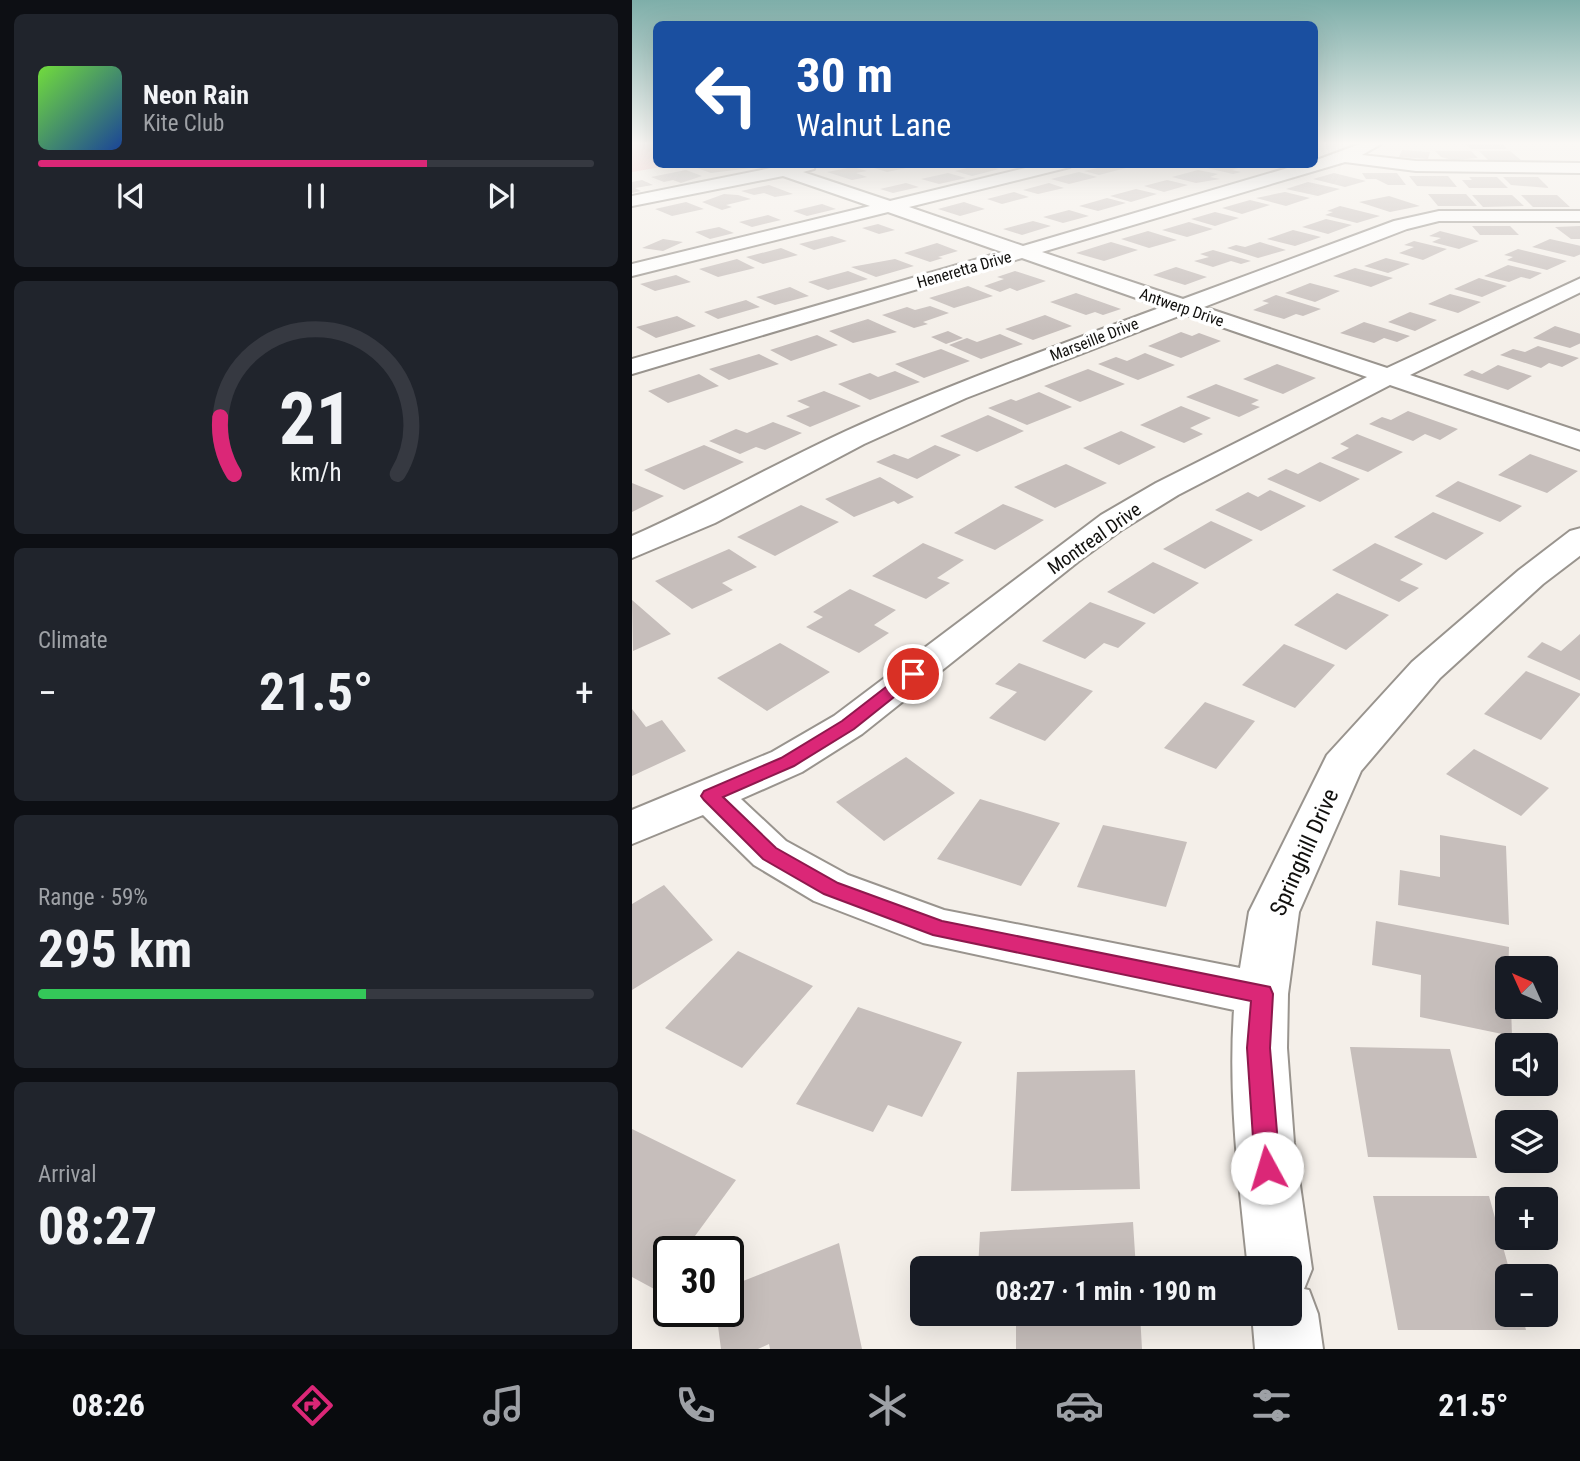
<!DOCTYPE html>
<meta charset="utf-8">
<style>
body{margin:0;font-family:"Roboto Condensed",sans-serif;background:#20242c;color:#f1f3f6;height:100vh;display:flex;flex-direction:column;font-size:26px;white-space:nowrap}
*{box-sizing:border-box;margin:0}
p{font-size:23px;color:#9ea1a6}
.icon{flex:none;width:38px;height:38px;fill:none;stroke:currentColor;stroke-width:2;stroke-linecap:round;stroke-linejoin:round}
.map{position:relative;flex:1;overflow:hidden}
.panel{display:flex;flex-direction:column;gap:14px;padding:14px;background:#0d0f14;width:632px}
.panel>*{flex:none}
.banner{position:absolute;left:21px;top:21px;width:665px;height:147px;border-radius:10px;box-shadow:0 7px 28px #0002;background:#1a4fa0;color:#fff;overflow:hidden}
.needle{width:46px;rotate:315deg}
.buttons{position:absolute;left:863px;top:956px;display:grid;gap:14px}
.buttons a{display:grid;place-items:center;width:63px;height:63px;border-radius:10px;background:#171b24;box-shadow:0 7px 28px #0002;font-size:35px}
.speed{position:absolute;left:21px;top:1236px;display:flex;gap:14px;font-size:35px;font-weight:700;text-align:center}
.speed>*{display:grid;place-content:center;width:91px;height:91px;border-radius:50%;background:#171b24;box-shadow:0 7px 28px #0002;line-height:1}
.speed .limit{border:4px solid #111;border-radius:10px;background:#fff;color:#111}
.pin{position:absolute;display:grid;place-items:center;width:60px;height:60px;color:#fff;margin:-30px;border:4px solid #fff;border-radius:50%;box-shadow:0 2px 7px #0007}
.me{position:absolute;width:77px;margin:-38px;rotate:354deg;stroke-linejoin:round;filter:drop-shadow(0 0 5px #0008)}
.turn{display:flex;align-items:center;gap:24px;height:147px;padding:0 28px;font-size:32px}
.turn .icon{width:91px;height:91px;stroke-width:2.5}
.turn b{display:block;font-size:49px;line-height:60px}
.big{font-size:52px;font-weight:700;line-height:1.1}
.panel .card{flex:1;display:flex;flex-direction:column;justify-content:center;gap:10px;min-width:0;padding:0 24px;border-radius:10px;background:#20242c}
.panel .dial{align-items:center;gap:0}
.dial svg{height:182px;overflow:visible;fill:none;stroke:#363941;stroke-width:7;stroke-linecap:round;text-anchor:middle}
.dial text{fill:#f1f3f6;stroke:none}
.song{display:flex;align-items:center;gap:21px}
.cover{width:84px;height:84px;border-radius:10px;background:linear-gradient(135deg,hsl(100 70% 55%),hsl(220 70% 35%))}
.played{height:7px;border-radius:4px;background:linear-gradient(90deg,#db2777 70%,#363941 70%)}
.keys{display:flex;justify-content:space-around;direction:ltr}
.heat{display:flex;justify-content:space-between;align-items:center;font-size:38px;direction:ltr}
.charge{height:10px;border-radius:5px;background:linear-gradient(90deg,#34c759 59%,#363941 0)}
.trip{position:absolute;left:278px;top:1256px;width:392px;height:70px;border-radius:10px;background:#171b24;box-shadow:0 7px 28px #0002;font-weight:700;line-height:70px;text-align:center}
.menu{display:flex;height:112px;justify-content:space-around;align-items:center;background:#090b0e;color:#9ea1a6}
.menu .icon{width:49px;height:49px}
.menu .active{color:#db2777}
.menu b{font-size:32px;color:#f1f3f6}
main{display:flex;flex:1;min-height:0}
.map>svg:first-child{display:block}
.green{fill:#f6babd}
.building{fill:#c6bebb}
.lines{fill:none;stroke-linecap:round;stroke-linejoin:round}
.street-casing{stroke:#99948e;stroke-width:4}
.street{fill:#fff;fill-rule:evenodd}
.route{fill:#db2777;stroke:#8e194d;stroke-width:2}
.labels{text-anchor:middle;stroke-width:7;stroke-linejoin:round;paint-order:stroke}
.far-street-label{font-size:16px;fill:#11100e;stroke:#fff}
.street-label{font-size:19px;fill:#11100e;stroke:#fff}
.near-street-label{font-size:23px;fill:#11100e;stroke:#fff}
</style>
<main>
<section class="panel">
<div class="card">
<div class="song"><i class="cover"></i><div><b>Neon Rain</b><p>Kite Club</p></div></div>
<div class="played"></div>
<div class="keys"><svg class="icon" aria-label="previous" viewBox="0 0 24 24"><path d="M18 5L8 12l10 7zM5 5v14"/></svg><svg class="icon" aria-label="pause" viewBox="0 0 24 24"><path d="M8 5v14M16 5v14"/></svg><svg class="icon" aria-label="next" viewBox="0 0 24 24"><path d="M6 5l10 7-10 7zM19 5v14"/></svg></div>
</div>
<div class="card dial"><svg viewBox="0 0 100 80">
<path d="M14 69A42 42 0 1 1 86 69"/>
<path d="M14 69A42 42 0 0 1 8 44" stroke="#db2777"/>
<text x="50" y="56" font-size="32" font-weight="700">21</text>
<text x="50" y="72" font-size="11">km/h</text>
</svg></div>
<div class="card"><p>Climate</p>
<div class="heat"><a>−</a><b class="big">21.5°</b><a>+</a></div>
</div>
<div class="card"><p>Range · 59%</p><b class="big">295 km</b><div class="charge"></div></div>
<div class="card"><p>Arrival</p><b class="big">08:27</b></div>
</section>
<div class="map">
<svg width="949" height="1349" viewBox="0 0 949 1349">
<rect width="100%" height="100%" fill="#f4efe9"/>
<path class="green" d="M0,144H24V164L41,165L0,172Z"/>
<path class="building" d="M834,144H870L875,149H839Z
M770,150L798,152L796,159L767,157Z
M803,151H839L846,158L821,160L809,157Z
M847,151H878L889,160H856Z
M85,164H108L119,168L79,173L65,168Z
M244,164H283L284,166L255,172L236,166Z
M335,164H349L367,169L340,176L323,171L335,168L328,166Z
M588,164H604L612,166L600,170L609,172L601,174L575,168Z
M479,165L494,168L467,175L452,171Z
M221,167L235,171L224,173L235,177L220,180L195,172Z
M54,170L70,176L49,183L41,180L32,182L19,177Z
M566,170L586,174L578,177L588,179L564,183L540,177Z
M447,172L465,177L437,184L419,179Z
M316,173L334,178L307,184L289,179Z
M702,173L734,181L713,187L681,179Z
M730,173H765L774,185H756L744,179H734Z
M777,176H816L825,187L785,186Z
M837,177H865L876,188H837L830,180H840Z
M871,177H906L917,188L879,185Z
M10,180L21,185L3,188L9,191L0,193V182Z
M535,180L556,185L532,192L512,186Z
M676,182L708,189L686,196L654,189Z
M274,183L287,187L261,193L248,189Z
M417,183L432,188L406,194L391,190Z
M137,185L161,194L143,197L132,193L122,195L109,191Z
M504,189L525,194L499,202L478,196Z
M382,192L397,197L370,204L355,199Z
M653,192L678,198L654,206L624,198Z
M92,194L106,195L119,199L94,205L100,207L90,210L70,202Z
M796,194H834L845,206H806Z
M840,195H880L892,206L851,207Z
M889,195H925L938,207H901Z
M757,196L788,206L758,212L727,202Z
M475,198L494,203L466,211L447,206Z
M618,200L638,205L610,214L590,208Z
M54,202L72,209L40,216L23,209Z
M332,202L353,209L328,216L306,209Z
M190,204L204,209L175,216L161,211Z
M708,206L748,216L725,223L693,215L701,212L695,211Z
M437,210L457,216L431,223L411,217Z
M583,212L607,218L583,226L559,219Z
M136,215L149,220L120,227L107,222Z
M694,219L720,225L696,234L670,227Z
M401,221L419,226L390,235L371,229Z
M557,222L581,229L555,237L530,230Z
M246,224L263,230L247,234L230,228Z
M840,226H878L887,235H848Z
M949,226V239H939L923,227Z
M87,227L102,233L78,239L63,232Z
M661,230L689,237L663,246L635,239Z
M516,231L545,240L517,248L489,239Z
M808,231L847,241L827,249L800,242L809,238L797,236Z
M200,236L215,241L182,250L167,244Z
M31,239L51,242L31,251L10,248Z
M918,239L949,246V254L942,257L900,247Z
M782,241L815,249L791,260L767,253L782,247L772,245Z
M479,242L506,250L472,261L444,253Z
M628,242L654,250L626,258L595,248L604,245L613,247Z
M305,243L326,251L306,257L311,258L298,262L272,253Z
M149,248L166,255L131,264L114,257Z
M886,249L935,261L915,270L875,260L881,257L872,255Z
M581,250L619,261L609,264L599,261L581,267L562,261L577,257L568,254Z
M754,258L778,264L756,273L732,266Z
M105,259L123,268L86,277L67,269Z
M263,259L282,266L244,277L219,267Z
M876,265L910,273L898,279L889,277L877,282L852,276Z
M544,267L575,277L553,285L521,275Z
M723,268L761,278L739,287L701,276Z
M216,271L236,279L196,290L176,282Z
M383,271L414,281L385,291L378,288L368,292L352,286L372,279L365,277Z
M44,275L59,282L23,291L8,284Z
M847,278L875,286L850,297L822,289Z
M678,283L708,291L683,302L653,293Z
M336,286L361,296L322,308L297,298Z
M158,287L177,296L143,305L124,297Z
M444,293L489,309L471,315L463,312L454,315L418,302Z
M818,294L849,302L826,313L796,304Z
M644,295L689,309L671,316L664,314L652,319L621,310L637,303L630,301Z
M114,300L128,307L86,319L72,312Z
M298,306L317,313L291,322L296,324L282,328L250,315L275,307L283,310Z
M778,312L805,320L783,331L756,322Z
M413,315L440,326L401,340L373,329Z
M45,316L64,326L24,338L4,327Z
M236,319L265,332L221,343L197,331Z
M732,322L778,336L765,342L752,338L742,343L708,333Z
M923,326L949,334V343L938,348L901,338Z
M316,331L331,338L314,344L299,337Z
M549,332L560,336L567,333L589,341L549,358L516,346Z
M368,334L391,344L349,359L317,345L335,338L345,342Z
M185,335L206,345L159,361L138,350Z
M906,346L947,358L930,367L917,363L909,368L868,355L881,349L893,352Z
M309,349L338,361L292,378L263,364Z
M513,353L543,365L506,380L466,364L484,357L495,361Z
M127,354L147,364L97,380L77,369Z
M645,364L684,378L651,394L611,379Z
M866,365L900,376L876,390L831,375L840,370L850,374Z
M456,369L493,384L448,402L412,386Z
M263,371L288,382L238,400L206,384L238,373L246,377Z
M67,374L87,386L36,403L16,391Z
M584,384L627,400L619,404L628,407L607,417L554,397Z
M192,391L229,406L178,427L154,416L178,407L165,401Z
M407,392L440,407L395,425L356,408L379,399L384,401Z
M549,406L579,418L558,428L571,434L552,443L508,425Z
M776,411L826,429L808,440L793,434L781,441L737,424L750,417L759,420Z
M356,415L392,431L345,452L308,436Z
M141,422L170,433L133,450L124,447L108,454L77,441L104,429L115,433Z
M489,431L524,447L487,465L451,448Z
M725,434L771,452L736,472L699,458L717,448L708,444Z
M72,445L112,462L52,490L12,470Z
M303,445L329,455L285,479L244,462L262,454L276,459Z
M898,454L946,471L915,493L866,475Z
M688,462L728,479L688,502L635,479L654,469L666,474Z
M434,464L475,483L423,508L382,487Z
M248,477L282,497L266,504L262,501L222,517L193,499Z
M826,481L890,506L868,522L803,496Z
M0,483L32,496L0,512Z
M638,490L674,506L629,531L583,510L616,492L626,497Z
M371,504L412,520L363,550L322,533Z
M169,505L207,522L143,556L105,537Z
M801,512L852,533L814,560L762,537Z
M579,521L621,540L573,569L531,549Z
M291,543L332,560L305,578L318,583L294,599L240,576Z
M743,543L791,564L768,580L787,588L767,602L700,570Z
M97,549L125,567L90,583L101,590L60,609L23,581Z
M521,562L567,583L522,614L475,592Z
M218,589L264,610L242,625L257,633L227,653L174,627L191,617L181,612Z
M705,593L757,615L714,650L662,625Z
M0,600L39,634L1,651Z
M458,602L514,623L486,648L472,643L453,659L410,641Z
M949,633V681L895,657L910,642L929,651Z
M148,643L198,672L135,711L85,678Z
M652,644L703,665L663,708L610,685Z
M387,663L461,691L413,741L357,718L385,692L363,684Z
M894,671L949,694L909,740L852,714Z
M573,702L623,721L584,769L532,748Z
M0,709L14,727L30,720L54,751L0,776Z
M842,749L917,788L889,816L814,774Z
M274,757L323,793L252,841L204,802Z
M348,799L428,823L389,886L305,859Z
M471,825L555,842L534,907L445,887Z
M808,835L874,846L877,925L766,905L768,870L808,877Z
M32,885L81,940L0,990V904Z
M744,921L877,947L875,1006H879L880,1036L788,1017L789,975L740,965Z
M106,951L181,986L110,1068L33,1028Z
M226,1007L330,1042L290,1117L256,1105L241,1132L164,1104Z
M718,1047L818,1049L845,1158L736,1157Z
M503,1070L508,1189L379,1191L385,1072Z
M0,1129L104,1180L52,1251H37V1272L24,1290L0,1277Z
M741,1196H857L879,1276H875V1314H890L894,1330H766Z
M501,1222L504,1269H346L348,1232Z
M207,1243L230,1349H138L137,1344L126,1349H89L84,1311H96V1287Z
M384,1314H508L510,1349H384Z"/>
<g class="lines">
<g class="street-casing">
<path id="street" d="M728,144H749L730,155L784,161L949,163V173L784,171L713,162L410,252L551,299L762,221L807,211H949V221H807L775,229L572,307L755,368L949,278V292L778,375L949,432V450L758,385L546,495L491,529L447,561L230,734L170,772L109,799L154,841L216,875L312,910L608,968L617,912L695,755L780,662L887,570L938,531L949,528V555L911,584L808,678L729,771L667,912L656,994L655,1048L662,1143L680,1269L672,1289L677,1290L686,1314L691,1349H623L620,1314H658V1269H616C607,1183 596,1097 602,1010L291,943L182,901L122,865L71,815L0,844V810L140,752L202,716L469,515L524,483L735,377L552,314L334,398L232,444L83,523L0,558V536C73,504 142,464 214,431C318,384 424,346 530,307L390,258L0,374V359L370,252L256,212L0,276V264L238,206L151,176L0,206V196L159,164H183L182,169L171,172L258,201L410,164H440L438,167L277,207L391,246L669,164H682V161Z"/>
</g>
<use href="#street" class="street"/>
</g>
<linearGradient id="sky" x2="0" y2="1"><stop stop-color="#7eaea9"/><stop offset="0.43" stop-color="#faf8f5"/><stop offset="1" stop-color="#faf8f5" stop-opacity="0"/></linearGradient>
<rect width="949" height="333" fill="url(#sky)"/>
<path class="route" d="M281,669L289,674L287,677L222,729L162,766L91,797L144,848L206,883L310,921L638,987L641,994L638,1048L648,1168L644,1176L635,1180L627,1176L623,1168L615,1048L619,1001L301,935L192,894L131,859L72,800L69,796L72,791L149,758L210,721L276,670Z"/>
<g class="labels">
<g class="far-street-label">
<text transform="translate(332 269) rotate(-16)" y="6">Heneretta Drive</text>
<text transform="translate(550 307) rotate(19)" y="6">Antwerp Drive</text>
<text transform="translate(462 339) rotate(-21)" y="6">Marseille Drive</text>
</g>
<g class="street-label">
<text transform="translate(462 538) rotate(-35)" y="7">Montreal Drive</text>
</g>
<g class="near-street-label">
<text transform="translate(672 852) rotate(-66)" y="8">Springhill Drive</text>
</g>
</g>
</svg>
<div class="buttons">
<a><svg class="needle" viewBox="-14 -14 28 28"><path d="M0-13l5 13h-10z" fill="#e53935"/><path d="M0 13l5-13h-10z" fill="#9ea1a6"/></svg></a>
<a><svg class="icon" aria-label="sound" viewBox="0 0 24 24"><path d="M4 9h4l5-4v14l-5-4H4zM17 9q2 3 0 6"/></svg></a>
<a><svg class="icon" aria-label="layers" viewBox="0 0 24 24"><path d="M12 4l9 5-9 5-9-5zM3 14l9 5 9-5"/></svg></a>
<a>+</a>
<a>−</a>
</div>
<div class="speed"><div class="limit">30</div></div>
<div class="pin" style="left:281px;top:674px;background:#d93025"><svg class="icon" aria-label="arrive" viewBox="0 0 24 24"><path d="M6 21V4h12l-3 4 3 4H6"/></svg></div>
<svg class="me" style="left:635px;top:1168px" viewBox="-20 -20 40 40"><circle r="19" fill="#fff"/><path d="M0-13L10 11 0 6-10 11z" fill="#db2777"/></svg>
<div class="trip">08:27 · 1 min · 190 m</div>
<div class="banner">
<div class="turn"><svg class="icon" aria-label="left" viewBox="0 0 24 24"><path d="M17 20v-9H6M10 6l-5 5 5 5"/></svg><div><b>30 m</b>Walnut Lane</div></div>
</div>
</div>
</main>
<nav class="menu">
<b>08:26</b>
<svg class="icon active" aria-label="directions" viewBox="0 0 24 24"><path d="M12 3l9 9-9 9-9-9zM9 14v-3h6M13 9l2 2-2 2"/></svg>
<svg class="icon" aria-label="music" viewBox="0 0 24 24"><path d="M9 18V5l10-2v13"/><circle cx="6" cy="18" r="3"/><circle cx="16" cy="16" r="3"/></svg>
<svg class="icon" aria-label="phone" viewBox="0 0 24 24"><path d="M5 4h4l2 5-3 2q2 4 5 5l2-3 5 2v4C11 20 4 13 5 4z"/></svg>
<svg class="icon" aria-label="climate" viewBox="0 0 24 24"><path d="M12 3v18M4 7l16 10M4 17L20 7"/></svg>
<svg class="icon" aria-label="car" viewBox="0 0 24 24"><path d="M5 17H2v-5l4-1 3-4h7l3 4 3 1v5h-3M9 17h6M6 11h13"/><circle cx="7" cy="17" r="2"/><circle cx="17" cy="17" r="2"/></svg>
<svg class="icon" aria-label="filters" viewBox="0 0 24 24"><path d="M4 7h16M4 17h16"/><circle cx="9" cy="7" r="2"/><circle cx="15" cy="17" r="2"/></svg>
<b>21.5°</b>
</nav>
